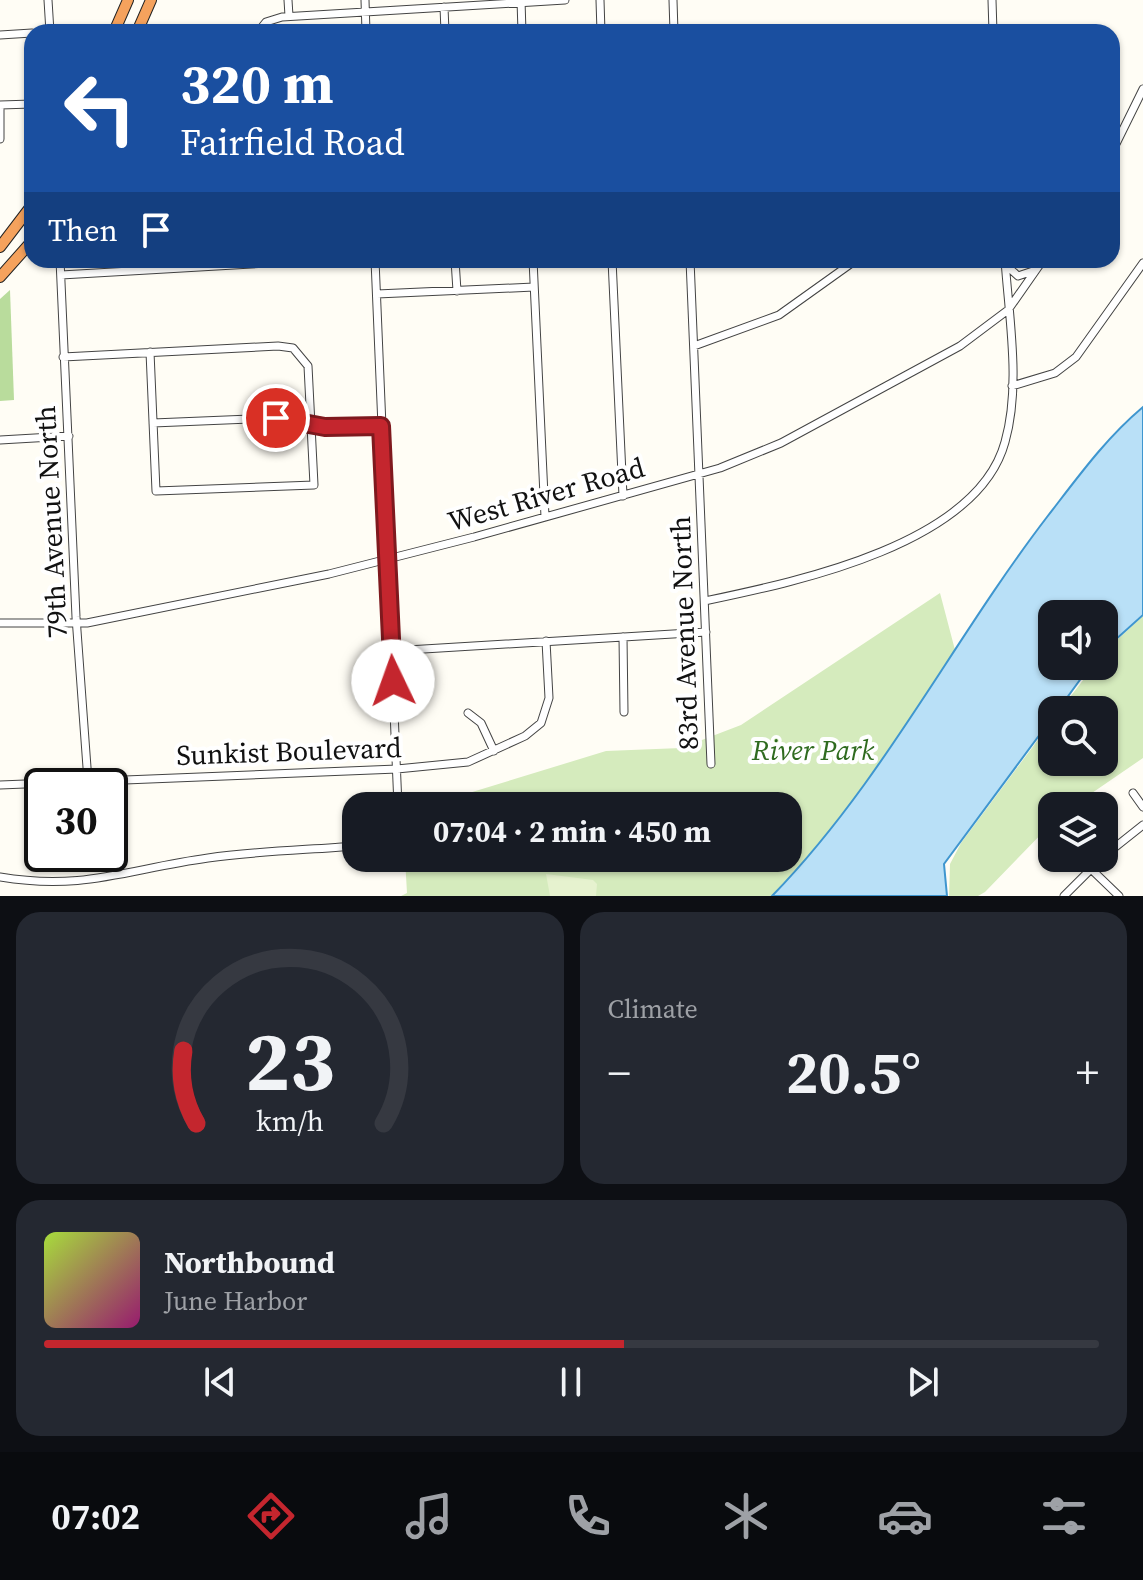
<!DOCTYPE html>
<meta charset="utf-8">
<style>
body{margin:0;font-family:"Source Serif 4",serif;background:#242831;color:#f1f3f6;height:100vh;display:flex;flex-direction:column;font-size:30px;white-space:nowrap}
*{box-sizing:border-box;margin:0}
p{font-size:26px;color:#9ea1a6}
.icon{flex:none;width:44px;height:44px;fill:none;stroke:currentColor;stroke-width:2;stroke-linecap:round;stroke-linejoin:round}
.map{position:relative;height:896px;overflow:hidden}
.panel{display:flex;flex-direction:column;gap:16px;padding:16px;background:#0d0f14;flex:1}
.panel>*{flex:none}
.guide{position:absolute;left:24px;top:24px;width:1096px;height:244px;border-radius:24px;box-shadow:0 2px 6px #0004;background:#1a4fa0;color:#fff;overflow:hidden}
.fabs{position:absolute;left:1038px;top:600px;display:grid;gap:16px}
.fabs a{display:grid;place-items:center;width:80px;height:80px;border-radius:16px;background:#171b24;box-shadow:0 2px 6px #0004;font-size:40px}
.speed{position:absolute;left:24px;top:768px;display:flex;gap:16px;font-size:40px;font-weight:700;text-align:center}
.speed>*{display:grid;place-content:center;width:104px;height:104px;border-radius:50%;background:#171b24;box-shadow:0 2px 6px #0004;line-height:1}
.speed .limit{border:4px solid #111;border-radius:12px;background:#fff;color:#111}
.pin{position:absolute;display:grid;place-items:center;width:68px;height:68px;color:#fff;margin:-34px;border:4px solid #fff;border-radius:50%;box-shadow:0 2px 8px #0007}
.me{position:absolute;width:88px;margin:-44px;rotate:357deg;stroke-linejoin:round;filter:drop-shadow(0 0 6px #0008)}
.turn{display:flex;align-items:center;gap:28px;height:168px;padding:0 24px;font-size:36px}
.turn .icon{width:104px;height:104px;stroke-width:2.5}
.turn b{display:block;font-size:56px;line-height:68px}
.then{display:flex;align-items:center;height:76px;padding:0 24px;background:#0003;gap:16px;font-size:30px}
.big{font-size:60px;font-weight:700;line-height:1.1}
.panel .tile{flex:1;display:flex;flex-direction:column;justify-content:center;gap:12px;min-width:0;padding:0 28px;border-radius:24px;background:#242831}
.panel .dial{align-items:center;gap:0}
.dial svg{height:208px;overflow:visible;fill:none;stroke:#363941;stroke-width:7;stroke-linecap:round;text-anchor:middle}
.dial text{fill:#f1f3f6;stroke:none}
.song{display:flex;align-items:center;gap:24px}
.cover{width:96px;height:96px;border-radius:12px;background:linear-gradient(135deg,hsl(80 70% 55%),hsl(320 70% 35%))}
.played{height:8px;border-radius:4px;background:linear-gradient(90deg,#c4262e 55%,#363941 55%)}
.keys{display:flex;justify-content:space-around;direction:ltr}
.heat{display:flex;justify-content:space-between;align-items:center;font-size:44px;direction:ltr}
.panel .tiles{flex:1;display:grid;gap:16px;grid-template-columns:1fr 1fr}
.tile:last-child{grid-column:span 2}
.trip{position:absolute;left:342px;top:792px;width:460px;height:80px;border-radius:24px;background:#171b24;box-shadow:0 2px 6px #0004;font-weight:700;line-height:80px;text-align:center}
.dock{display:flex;height:128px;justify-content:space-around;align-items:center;background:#090b0e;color:#9ea1a6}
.dock .icon{width:56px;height:56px}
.dock .current{color:#c4262e}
.dock b{font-size:36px;color:#f1f3f6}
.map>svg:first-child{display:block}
.green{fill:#d5ebbd}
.forest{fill:#b9dc9c}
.pitch{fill:#e6f2cf}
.water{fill:#b9e0f7;stroke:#3f96cf;stroke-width:2}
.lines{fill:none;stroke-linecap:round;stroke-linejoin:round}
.minor-casing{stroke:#444;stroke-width:9}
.highway-casing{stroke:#222;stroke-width:12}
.minor{stroke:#fff;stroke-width:7}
.highway{stroke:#f5a25d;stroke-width:10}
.route-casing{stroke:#7f191e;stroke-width:20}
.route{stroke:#c4262e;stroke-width:14}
.labels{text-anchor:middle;stroke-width:8;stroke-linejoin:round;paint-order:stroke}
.street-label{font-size:28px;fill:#111;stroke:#fff}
.park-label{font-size:28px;font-style:italic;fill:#2f6b1f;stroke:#fff}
</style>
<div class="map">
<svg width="1143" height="896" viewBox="0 0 1143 896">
<rect width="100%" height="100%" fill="#fffdf5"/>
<path class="green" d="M940,593L955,650C899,736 844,822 772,896H401L407,893L405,858H788V806H454L469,793L606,751L681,748L741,725Z
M1143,616V758L1073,806H1052V823L985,892L978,896H949L950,864L961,843L1052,721V762H1104V710H1060L1094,666H1104L1105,651Z"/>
<path class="forest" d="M10,290L14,400L0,401V299Z"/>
<path class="pitch" d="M546,874L593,880L597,884L596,896H550Z"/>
<path class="water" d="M1143,407V615L1104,650V614H1052V666H1090L1058,710H1052V718L944,864L947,896H772C882,783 952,641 1047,517C1078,477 1105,439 1143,407Z"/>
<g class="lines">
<g class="minor-casing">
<path id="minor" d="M48,0L50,32
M288,0L289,16
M365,0L366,32
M521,0L522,32
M600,0L601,32
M673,0L674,32
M992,0L993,32
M444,7L445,32
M258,32L266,22L282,17L565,0
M0,35L32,33
M0,105L32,104
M0,106V139
M1112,152L1143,89
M60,260L76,617L88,781
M375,260L398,806
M455,260L457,291
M533,260L545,517
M612,260L623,496
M690,260L711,764
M1007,266L1018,276L1033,271
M61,275L319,260
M377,294L534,287
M694,346L779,315L856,260
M63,357L278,346L293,348L308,366L314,485L156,491L150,352
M1012,386L1055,373L1076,357L1143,263
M153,423L276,418L325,427L381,426
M0,440L69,436
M705,601C795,582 977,545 1005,442C1021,386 1009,318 1005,260
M0,623H87L329,574L474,537L720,468L781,443L960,346L1008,310L1043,260
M623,637L624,712
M391,651L706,632
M468,713L481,723L494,751
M0,785L397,769L468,762L525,736L541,723L549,698L546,641
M1133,793L1143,807
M1104,856L1143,825
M1091,869L1119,896
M0,877C84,891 128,869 208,858C256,851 307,850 356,846
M1064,896L1102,858"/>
</g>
<g class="highway-casing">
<path id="highway" d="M114,32L128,0
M137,32L151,0
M0,247L32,205
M0,277L32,241"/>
</g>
<use href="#minor" class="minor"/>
<use href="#highway" class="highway"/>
</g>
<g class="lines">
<g class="route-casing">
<path id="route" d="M276,418L325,427L381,426L393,681"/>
</g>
<use href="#route" class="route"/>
</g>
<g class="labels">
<g class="street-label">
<text transform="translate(546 494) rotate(-16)" y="10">West River Road</text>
<text transform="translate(51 522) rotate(-93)" y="10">79th Avenue North</text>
<text transform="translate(684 633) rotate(-92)" y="10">83rd Avenue North</text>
<text transform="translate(289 751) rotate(-2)" y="10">Sunkist Boulevard</text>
</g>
<g class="park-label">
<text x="813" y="760">River Park</text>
</g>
</g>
</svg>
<div class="fabs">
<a><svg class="icon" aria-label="sound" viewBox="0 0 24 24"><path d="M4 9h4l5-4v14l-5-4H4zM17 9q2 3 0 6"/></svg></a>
<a><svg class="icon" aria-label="search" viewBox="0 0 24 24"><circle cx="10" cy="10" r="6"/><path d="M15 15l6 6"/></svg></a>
<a><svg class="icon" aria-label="layers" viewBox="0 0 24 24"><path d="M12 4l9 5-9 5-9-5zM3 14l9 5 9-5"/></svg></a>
</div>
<div class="speed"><div class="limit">30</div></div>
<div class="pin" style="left:276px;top:418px;background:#d93025"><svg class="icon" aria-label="arrive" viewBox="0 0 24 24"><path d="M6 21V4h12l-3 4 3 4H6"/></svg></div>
<svg class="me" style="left:393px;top:681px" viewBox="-20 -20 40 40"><circle r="19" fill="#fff"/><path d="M0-13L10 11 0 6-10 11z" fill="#c4262e"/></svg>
<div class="trip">07:04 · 2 min · 450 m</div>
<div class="guide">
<div class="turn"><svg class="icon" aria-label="left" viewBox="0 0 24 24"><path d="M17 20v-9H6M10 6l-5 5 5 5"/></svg><div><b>320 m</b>Fairfield Road</div></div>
<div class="then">Then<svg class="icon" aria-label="arrive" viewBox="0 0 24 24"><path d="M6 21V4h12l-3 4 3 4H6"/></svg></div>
</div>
</div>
<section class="panel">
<div class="tiles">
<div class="tile dial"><svg viewBox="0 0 100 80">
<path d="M14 69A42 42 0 1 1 86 69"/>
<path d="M14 69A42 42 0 0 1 9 41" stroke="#c4262e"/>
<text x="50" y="56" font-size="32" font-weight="700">23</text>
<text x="50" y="72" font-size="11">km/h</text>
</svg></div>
<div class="tile"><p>Climate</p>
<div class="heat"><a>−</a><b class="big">20.5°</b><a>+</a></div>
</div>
<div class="tile">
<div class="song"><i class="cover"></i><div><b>Northbound</b><p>June Harbor</p></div></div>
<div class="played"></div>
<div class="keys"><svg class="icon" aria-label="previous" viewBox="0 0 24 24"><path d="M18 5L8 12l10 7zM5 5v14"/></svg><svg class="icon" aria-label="pause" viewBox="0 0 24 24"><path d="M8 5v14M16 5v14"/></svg><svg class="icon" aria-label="next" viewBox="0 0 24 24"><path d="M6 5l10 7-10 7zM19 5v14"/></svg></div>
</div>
</div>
</section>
<nav class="dock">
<b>07:02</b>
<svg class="icon current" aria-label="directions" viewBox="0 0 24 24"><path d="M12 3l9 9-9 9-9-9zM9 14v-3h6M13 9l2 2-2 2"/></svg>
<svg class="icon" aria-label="music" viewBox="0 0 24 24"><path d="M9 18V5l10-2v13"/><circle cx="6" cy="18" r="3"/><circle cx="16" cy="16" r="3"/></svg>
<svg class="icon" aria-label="phone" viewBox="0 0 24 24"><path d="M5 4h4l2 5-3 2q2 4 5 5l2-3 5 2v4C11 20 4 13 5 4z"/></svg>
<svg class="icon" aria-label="climate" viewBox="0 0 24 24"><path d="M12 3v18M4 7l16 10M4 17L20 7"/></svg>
<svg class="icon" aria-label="car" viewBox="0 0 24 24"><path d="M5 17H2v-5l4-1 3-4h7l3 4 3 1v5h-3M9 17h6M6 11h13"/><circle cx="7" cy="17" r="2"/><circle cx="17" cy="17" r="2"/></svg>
<svg class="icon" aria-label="filters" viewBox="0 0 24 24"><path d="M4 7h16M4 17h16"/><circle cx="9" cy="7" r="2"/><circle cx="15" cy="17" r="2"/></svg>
</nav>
